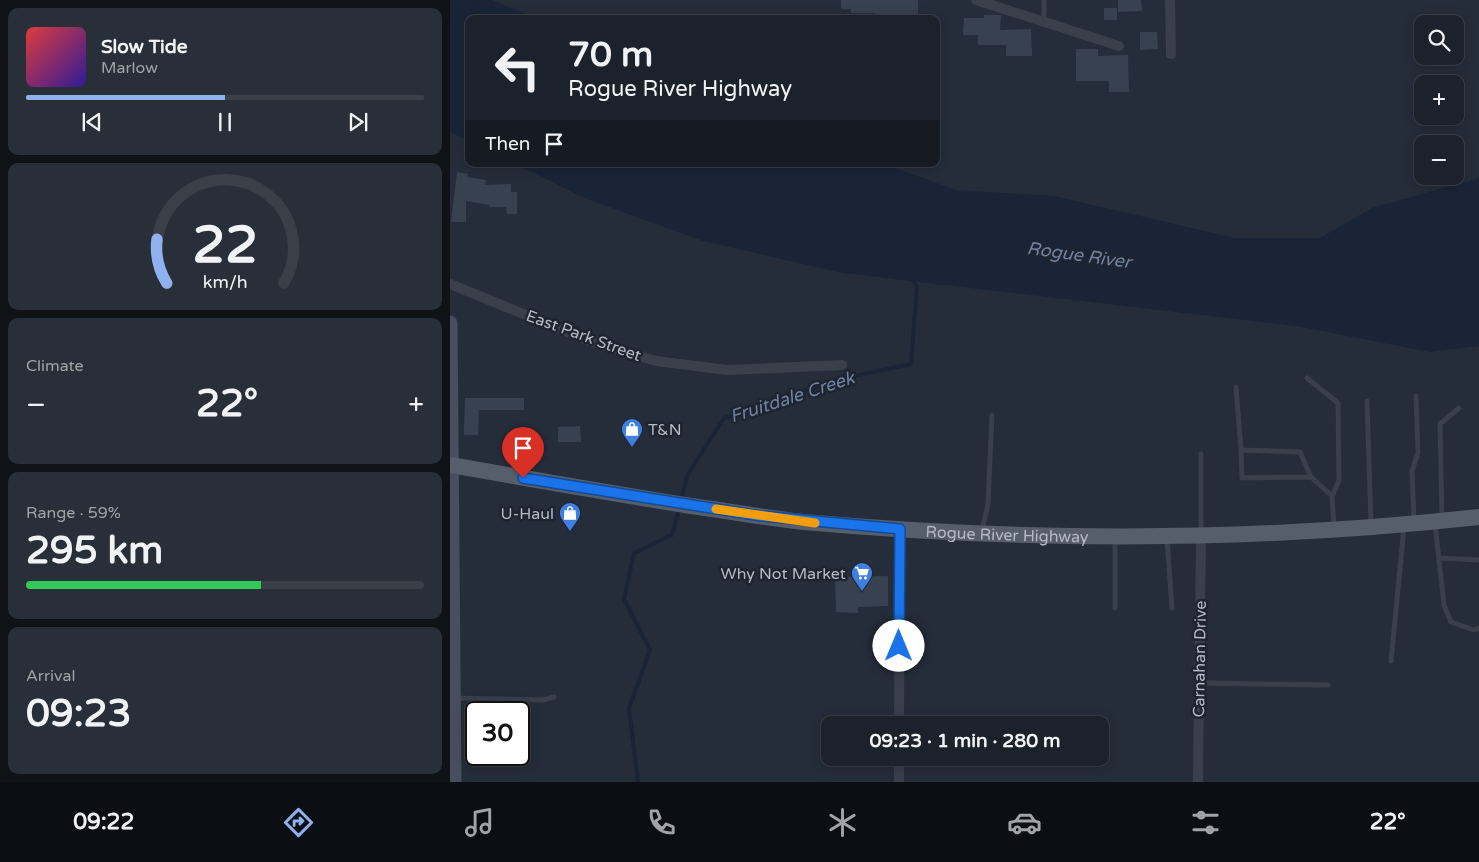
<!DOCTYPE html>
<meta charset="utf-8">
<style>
body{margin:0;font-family:"Varela Round",sans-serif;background:#292f38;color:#f1f3f6;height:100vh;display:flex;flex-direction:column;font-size:19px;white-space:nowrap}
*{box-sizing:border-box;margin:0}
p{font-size:16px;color:#a0a4a9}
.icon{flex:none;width:28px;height:28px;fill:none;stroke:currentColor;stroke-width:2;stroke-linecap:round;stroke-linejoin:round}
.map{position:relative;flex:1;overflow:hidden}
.details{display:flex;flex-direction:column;gap:8px;padding:8px;background:#0f1318;width:450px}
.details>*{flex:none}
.hud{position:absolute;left:15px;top:15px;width:475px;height:152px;border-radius:10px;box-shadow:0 2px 12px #0003,0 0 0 1px #3a3f48;background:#1c222c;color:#f1f3f6;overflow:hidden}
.fabs{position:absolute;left:964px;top:15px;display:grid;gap:10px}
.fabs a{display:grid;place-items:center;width:50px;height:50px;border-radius:10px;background:#1c222c;box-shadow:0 2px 12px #0003,0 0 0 1px #3a3f48;font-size:25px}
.speed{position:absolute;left:15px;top:701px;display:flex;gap:10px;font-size:25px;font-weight:700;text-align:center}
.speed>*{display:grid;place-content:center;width:65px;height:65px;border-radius:50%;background:#1c222c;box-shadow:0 2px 12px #0003,0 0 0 1px #3a3f48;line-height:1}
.speed .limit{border:2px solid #111;border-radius:8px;background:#fff;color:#111}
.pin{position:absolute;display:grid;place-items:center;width:42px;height:42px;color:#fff;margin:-51px -21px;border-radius:50% 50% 50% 0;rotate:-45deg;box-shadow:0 0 5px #0007}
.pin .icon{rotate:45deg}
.me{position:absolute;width:55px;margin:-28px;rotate:0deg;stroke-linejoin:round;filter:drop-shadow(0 0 4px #0008)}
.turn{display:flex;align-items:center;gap:18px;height:105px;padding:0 20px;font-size:22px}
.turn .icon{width:65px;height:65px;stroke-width:2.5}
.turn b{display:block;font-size:35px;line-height:42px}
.then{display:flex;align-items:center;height:48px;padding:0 20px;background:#0003;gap:10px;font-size:19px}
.big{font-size:38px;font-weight:800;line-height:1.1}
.details .widget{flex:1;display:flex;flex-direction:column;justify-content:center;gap:8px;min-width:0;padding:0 18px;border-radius:10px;background:#292f38}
.details .dial{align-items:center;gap:0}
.dial svg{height:130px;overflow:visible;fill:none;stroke:#3a3f48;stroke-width:7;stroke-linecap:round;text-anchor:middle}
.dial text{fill:#f1f3f6;stroke:none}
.song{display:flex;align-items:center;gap:15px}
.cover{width:60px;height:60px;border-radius:8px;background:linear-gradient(135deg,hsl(0 70% 55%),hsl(250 70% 35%))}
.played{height:5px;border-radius:2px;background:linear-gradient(90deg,#90b1ef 50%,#3a3f48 50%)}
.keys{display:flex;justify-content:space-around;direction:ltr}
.heat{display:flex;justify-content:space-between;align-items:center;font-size:28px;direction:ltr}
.charge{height:8px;border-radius:4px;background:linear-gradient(90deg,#34c759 59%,#3a3f48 0)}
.trip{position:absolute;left:371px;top:716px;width:288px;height:50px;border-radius:10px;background:#1c222c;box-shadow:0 2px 12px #0003,0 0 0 1px #3a3f48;font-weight:800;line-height:50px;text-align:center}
.tab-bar{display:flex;height:80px;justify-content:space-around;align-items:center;background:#0b0e12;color:#a0a4a9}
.tab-bar .icon{width:35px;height:35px}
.tab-bar .active{color:#90b1ef}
.tab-bar b{font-size:22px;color:#f1f3f6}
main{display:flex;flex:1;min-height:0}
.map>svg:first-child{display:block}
.water{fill:#192437}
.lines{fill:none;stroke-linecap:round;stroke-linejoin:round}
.stream{stroke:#192437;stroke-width:4}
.building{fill:#374150}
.lane{stroke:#393f4b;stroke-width:5}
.street{stroke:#393f4b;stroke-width:10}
.secondary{stroke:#474e5d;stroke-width:15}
.primary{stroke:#575e6b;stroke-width:16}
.route-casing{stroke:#114b97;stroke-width:12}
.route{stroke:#1a73e8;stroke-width:9}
.slow{stroke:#f59e0b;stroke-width:9}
.labels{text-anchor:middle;stroke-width:5;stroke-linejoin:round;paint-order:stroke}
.street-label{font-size:16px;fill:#b4bac6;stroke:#1e2430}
.poi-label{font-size:16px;fill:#b4bac6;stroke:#1e2430;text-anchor:end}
.water-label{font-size:18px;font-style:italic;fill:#7083a2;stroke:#1e2430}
</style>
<main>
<section class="details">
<div class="widget">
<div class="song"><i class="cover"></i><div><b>Slow Tide</b><p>Marlow</p></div></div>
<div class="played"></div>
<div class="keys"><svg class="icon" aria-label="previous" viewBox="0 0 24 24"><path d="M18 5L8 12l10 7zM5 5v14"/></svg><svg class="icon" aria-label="pause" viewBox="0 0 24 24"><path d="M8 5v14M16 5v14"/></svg><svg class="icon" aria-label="next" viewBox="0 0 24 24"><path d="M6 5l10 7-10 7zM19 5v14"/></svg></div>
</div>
<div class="widget dial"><svg viewBox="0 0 100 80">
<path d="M14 69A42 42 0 1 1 86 69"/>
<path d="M14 69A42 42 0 0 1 8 42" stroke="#90b1ef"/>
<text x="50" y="56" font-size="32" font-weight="700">22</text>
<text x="50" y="72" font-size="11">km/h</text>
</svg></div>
<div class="widget"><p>Climate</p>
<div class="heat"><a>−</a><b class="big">22°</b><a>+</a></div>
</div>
<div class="widget"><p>Range · 59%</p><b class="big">295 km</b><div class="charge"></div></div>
<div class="widget"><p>Arrival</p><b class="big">09:23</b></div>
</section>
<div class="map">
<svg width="1029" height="782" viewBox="0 0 1029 782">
<rect width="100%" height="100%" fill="#252d3a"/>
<path class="water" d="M0,0H42L88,19H19V141L0,132Z
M65,164H434L506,190L604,196L785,238H870L922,208L1029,178V346L980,352L846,326L392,273L253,241L137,199Z"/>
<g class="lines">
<path class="stream" d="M231,499L238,474L274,418L386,380L461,364L467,287L462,278
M188,782L179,708L200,650L174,599L184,553L222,535L229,509"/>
</g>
<path class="building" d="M391,0H468V19H425V13H401V9H391Z
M668,0H691L692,11L668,12Z
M654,8H667V20H654Z
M534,15H551L550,30L581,29L582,56H556V45H528V35H513L514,18H534Z
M690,32H707L708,49L690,50Z
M626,49H648V56L678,55L679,92H659V81H626Z
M7,172L18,174L17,177L36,180L35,185L61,184V192H67V214H57L56,207H39V205L16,201V222H1Z
M15,398H74V410H29L28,435H14Z
M130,426L131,442H108V427Z
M438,576V606L408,607V613L386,612L385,577Z"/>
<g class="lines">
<path class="lane" d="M594,0V21
M857,378L888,403L889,481L882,496L884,527
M786,387L791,450L850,452L861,477L882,496
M917,401L921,524
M791,450L792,478L861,477
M992,518L990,424L1009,408
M964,521L962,471L968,453L966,396
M985,524L994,605L1001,622L1024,630L1029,628
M532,530L538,504L542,415
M751,533V454
M717,539L722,608
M989,558L1029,560
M665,608V539
M941,661L954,527
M749,683L878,685
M4,698L93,700L104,697"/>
<path class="street" d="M526,0L669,46
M720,0L721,54
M0,284L142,342L206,361L277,370L392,365
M449,725L450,529
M449,782V758
M748,782L751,537"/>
<path class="secondary" d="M0,323L4,782"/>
<path class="primary" id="s1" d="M0,465C80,479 160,493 241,506C279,511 316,518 354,522C579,542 805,542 1029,517"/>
</g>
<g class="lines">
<g class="route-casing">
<path id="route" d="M73,478L311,516L450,529L449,646"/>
</g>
<use href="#route" class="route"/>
<path class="slow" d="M266,509L365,523"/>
</g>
<defs>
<g id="shop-pin" transform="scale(1.125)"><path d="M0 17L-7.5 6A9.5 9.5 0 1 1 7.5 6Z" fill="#3f7fe0" stroke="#1e2430"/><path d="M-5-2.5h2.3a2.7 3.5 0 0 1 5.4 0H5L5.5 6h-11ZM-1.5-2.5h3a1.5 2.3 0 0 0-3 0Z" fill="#fff"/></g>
<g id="supermarket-pin" transform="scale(1.125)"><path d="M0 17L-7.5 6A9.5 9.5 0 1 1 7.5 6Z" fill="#3f7fe0" stroke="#1e2430"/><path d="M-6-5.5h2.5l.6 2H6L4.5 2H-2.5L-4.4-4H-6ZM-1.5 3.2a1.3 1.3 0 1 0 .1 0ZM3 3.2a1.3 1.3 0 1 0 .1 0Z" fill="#fff"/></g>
</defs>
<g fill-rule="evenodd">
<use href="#shop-pin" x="182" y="429"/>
<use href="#shop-pin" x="120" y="513"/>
<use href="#supermarket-pin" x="412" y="573"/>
</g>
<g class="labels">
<g class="street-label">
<text transform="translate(134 335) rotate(20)" y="6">East Park Street</text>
<text dy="6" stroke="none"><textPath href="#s1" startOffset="562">Rogue River Highway</textPath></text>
<text transform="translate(749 659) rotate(-89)" y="6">Carnahan Drive</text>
</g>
<g class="poi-label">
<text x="198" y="435" text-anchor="start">T&amp;N</text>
<text x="104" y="519">U-Haul</text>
<text x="396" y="579">Why Not Market</text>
</g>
<g class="water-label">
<text transform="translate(629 255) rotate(8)" y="6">Rogue River</text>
<text transform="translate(342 397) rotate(-18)" y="6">Fruitdale Creek</text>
</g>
</g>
</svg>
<div class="fabs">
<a><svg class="icon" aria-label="search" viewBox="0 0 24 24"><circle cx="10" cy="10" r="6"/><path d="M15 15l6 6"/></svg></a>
<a>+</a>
<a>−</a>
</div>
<div class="speed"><div class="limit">30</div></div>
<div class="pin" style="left:73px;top:478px;background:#d93025"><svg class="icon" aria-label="arrive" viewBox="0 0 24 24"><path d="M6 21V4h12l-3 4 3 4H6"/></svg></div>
<svg class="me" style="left:449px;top:646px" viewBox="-20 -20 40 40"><circle r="19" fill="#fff"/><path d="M0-13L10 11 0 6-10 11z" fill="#1a73e8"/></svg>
<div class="trip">09:23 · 1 min · 280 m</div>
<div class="hud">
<div class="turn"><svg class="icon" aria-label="left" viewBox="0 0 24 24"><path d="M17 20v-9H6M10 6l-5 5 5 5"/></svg><div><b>70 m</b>Rogue River Highway</div></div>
<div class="then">Then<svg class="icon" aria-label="arrive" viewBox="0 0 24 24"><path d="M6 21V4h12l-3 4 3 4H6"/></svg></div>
</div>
</div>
</main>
<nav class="tab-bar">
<b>09:22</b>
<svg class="icon active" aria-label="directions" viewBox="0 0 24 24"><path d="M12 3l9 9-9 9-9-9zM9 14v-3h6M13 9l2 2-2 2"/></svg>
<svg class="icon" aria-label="music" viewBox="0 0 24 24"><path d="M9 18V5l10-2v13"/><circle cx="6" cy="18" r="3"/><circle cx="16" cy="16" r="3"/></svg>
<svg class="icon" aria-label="phone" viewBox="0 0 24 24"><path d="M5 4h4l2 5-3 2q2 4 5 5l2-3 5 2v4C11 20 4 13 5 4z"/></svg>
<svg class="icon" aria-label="climate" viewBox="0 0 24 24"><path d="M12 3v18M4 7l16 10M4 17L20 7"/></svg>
<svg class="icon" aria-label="car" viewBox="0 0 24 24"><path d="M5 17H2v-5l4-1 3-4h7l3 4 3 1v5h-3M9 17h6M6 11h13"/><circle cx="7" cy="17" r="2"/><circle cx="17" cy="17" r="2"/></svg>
<svg class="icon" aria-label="filters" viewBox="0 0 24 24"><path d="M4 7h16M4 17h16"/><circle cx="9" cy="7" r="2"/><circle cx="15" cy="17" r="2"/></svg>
<b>22°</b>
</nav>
